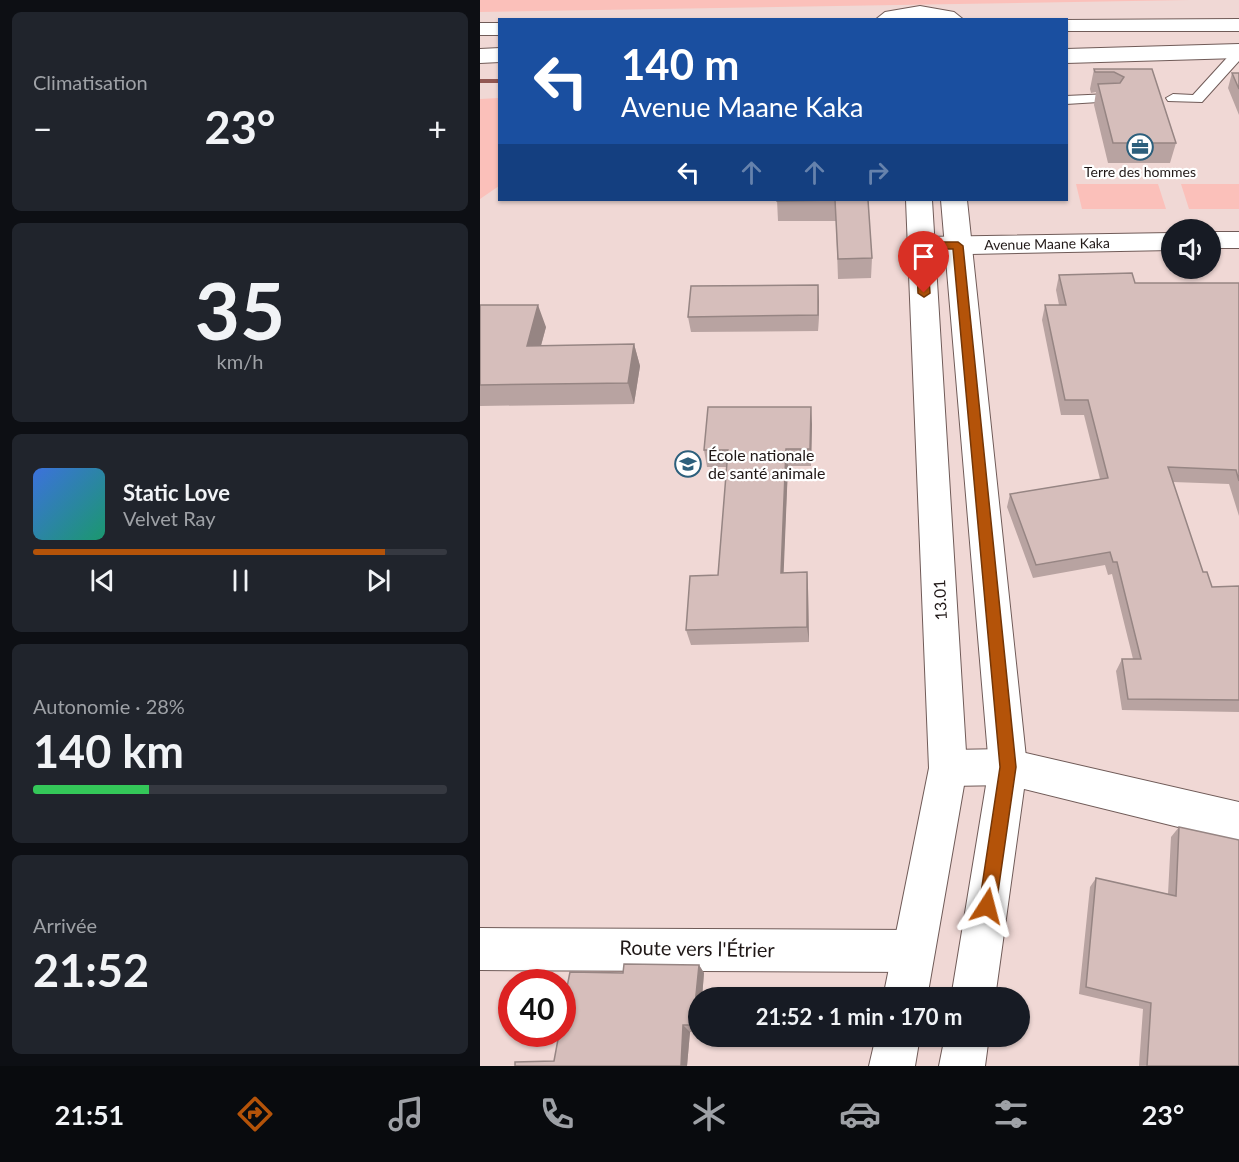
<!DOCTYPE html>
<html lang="fr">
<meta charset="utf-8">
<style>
body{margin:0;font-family:Lato,sans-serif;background:#20242c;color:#f1f3f6;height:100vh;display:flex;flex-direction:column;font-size:22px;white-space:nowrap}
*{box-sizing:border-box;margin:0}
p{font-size:20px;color:#9ea1a6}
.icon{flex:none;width:33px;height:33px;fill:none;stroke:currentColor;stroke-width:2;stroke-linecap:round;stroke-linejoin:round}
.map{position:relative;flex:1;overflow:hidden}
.sheet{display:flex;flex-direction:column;gap:12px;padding:12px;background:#0d0f14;width:480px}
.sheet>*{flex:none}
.hud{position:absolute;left:18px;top:18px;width:570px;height:183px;border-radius:0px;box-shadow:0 2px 4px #0004;background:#1a4fa0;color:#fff;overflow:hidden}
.buttons{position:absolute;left:681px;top:219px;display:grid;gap:12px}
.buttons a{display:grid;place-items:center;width:60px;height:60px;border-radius:50%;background:#171b24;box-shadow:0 2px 4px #0004;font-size:30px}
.speed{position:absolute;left:18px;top:969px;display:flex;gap:12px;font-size:30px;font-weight:700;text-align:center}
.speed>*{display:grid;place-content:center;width:78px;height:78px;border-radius:50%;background:#171b24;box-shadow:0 2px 4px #0004;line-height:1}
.speed .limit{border:9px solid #d22;background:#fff;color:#111}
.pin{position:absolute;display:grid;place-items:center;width:51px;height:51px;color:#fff;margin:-62px -26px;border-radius:50% 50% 50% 0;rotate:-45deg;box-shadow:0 0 6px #0007}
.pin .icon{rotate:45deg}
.me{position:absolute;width:66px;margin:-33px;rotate:9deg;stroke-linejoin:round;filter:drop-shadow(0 0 4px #0008)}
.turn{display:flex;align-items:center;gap:21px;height:126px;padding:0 24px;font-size:27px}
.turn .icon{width:78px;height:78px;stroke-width:2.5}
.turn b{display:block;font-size:42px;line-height:51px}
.lanes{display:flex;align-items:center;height:57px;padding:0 24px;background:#0003;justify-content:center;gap:30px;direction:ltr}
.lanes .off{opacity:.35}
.big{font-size:45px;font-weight:700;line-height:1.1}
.sheet .card{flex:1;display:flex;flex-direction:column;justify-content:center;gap:9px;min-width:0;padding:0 21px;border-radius:9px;background:#20242c}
.sheet .dial{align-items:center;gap:0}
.dial b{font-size:78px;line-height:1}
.song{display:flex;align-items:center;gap:18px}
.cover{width:72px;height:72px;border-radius:9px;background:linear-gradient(135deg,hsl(220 70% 55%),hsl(160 70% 35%))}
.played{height:6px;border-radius:3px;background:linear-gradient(90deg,#b45309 85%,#363941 85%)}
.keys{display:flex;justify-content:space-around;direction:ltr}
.heat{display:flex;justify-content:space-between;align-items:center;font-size:33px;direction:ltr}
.charge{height:9px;border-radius:4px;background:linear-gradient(90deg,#34c759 28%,#363941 0)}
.trip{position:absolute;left:208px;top:987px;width:342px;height:60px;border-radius:30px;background:#171b24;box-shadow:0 2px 4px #0004;font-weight:700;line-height:60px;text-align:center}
.tabs{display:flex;height:96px;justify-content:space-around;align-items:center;background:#090b0e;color:#9ea1a6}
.tabs .icon{width:42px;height:42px}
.tabs .current{color:#b45309}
.tabs b{font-size:27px;color:#f1f3f6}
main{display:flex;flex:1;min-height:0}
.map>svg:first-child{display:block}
.green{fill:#fbc0ba}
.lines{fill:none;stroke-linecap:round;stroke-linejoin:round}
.stream{fill:#925853;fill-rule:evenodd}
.lane-casing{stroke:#705b58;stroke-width:2}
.street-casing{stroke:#705b58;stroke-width:2}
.secondary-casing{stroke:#705b58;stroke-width:2}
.highway-casing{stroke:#705b58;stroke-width:2}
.lane{fill:#fff;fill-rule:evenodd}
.street{fill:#fff;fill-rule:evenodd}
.secondary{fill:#fff;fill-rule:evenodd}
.highway{fill:#fff;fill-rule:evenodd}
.wall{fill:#b8a3a1}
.shaded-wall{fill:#968583}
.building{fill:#d6bebb;stroke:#968583;stroke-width:1.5}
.route{fill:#b45309;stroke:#753606;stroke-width:1.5}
.labels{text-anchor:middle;stroke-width:4.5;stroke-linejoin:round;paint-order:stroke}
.far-poi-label{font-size:14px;fill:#201817;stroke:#fff}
.far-street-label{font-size:14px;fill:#201817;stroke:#fff}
.poi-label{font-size:16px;fill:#201817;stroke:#fff;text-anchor:start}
.street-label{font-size:16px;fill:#201817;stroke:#fff}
.near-street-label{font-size:20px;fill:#201817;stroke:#fff}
</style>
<main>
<section class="sheet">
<div class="card"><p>Climatisation</p>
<div class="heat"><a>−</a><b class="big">23°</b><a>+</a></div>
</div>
<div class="card dial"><b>35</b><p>km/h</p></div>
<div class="card">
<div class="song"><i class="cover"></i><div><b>Static Love</b><p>Velvet Ray</p></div></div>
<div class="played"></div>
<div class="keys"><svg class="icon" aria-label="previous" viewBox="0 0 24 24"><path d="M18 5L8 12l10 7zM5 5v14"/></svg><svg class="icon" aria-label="pause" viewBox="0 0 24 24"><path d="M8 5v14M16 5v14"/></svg><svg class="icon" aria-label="next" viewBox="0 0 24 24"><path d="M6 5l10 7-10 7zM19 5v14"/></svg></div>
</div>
<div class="card"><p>Autonomie · 28%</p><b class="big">140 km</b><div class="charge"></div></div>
<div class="card"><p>Arrivée</p><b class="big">21:52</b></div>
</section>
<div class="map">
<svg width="759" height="1066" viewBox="0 0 759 1066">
<rect width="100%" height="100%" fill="#f0d8d5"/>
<path class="green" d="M0,0H710L0,12Z
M19,98V186L0,199V99Z
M596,184H678L686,209H602Z
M701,184H759V209H709Z"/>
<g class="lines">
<path class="stream" d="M0,79H20V83H0Z"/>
<g class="lane-casing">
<path id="lane" d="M759,49V61L722,102L688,101L686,98L693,94L713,95L754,50Z
M630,94L637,98L635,101L586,104V96Z"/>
</g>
<g class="street-casing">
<path id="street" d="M730,232H759V248H730Z
M692,233V250L442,255L433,252L429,246L433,240L442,237Z
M528,749L759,802V842L528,785L468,786L454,781L449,768L454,755L468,750Z
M0,928L434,930L449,936L455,951L449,966L434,972L0,970Z"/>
</g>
<g class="secondary-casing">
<path id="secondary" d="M426,200H452L487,768L447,998H403L449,768Z
M461,200H487L547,767L515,998H471L509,767Z
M396,1036H440L435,1066H389Z
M465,1036H509L505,1066H459Z"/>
</g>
<g class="highway-casing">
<path id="highway" d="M440,6L474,12L484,20H395L405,12Z
M759,19V31H586V20H583Z
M0,23H20V35H0Z
M759,44V58L586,63V49Z
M20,48V62L0,63V49Z"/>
</g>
<use href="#lane" class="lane"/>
<use href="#street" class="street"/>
<use href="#secondary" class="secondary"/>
<use href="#highway" class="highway"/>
</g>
<path class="wall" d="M614,69H672L696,143L690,163H628L614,105L616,92L611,93L610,89Z
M752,73H759V115L748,88Z
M297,200H388L392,258L391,278L358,279L356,221H298Z
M579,275L655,283H759V516L749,484L693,482L723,572L732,587L759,586V712L642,710L636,671L642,659H653L632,574L628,575L625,565L553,578L527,507L530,494L620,479L604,415H581L562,320L565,305H579L576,290Z
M339,301L338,331L211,332L208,317Z
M0,305L66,327L61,346L154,344L160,366L154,404L0,406Z
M332,424L331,466H308L303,573L327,572L328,588L329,642L211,645L206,630L238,575L247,467H227L224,450Z
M699,827L759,1066H659L663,1009L599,994L610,887L616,878L688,894L691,837Z
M219,965L224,973L219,1032H210L207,1066H35L74,1061L143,973Z"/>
<path class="shaded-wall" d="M338,285L339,301L338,331Z
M58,305L66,327L55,367L47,346Z
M154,344L160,366L154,404L148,383Z
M331,407L332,424L331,466L330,449Z
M306,449L308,466L303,589L301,573Z
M327,572L328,588L329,642L327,627Z
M219,965L224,973L222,998H219V1032L213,1025Z
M203,1025L210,1032L207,1066H201Z"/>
<path class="building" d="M614,69H672L696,143H633L618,84L640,83L644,77L634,72H615Z
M752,73H759V89Z
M297,200H388L392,258L358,259L355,200L297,201Z
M652,273L655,283H759V481L756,470L688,467L723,572H727L732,587L759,586V700L648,699L642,659H661L637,562H633L630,552L556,565L530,494L628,478L608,400H585L565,305H586L579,275Z
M338,285V315L208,317L211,286Z
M0,305H58L47,346L154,344L148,383L0,385Z
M228,407H331L330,449H306L301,573L327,572V627L206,630L210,576L238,575L248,450H224Z
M699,827L759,840V1066H667L671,1003L606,987L616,878L696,896Z
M144,964L219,965L213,1025H203L201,1066H35V1062L74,1061L79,1034H82V1012L90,972L143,973Z"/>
<path class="route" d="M442,242H478L483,246L536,767L516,906L514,912L507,915L501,912L499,906L520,767L473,249H447L450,293L444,297L438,293L436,246Z"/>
<defs>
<g id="office-ring" transform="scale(1.35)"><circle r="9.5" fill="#fff" stroke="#2c5f7c" stroke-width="1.5"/><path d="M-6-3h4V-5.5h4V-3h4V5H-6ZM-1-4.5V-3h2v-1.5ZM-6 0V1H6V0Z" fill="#2c5f7c"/></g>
<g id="school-ring" transform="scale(1.35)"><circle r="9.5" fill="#fff" stroke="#2c5f7c" stroke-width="1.5"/><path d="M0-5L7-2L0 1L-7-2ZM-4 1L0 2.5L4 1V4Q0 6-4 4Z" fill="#2c5f7c"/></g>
</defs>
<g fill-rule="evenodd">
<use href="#office-ring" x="660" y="147"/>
<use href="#school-ring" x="208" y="464"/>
</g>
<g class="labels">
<g class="far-poi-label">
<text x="660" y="177">Terre des hommes</text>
</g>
<g class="far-street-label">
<text transform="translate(567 244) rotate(-1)" y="5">Avenue Maane Kaka</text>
</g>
<g class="poi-label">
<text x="228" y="461">École nationale<tspan x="228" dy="18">de santé animale</tspan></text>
</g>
<g class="street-label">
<text transform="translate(460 600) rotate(-93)" y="6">13.01</text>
</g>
<g class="near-street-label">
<text transform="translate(217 949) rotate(1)" y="7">Route vers l'Étrier</text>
</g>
</g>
</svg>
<div class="buttons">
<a><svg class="icon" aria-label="sound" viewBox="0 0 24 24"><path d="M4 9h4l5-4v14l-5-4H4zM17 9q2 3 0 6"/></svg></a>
</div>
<div class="speed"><div class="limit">40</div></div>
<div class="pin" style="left:444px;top:293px;background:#d93025"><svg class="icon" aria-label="arrive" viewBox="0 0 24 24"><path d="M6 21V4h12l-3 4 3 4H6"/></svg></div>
<svg class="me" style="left:507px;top:906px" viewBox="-20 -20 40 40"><path d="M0-17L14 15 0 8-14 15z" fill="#b45309" stroke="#fff" stroke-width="4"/></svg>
<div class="trip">21:52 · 1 min · 170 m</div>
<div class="hud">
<div class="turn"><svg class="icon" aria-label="left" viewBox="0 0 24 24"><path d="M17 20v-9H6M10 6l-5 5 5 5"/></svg><div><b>140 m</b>Avenue Maane Kaka</div></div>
<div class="lanes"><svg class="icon" aria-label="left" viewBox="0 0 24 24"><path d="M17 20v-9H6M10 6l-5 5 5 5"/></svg><svg class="icon off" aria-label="ahead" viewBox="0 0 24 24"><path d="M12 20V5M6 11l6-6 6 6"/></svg><svg class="icon off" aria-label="ahead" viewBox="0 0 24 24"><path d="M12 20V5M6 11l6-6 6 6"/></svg><svg class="icon off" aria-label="right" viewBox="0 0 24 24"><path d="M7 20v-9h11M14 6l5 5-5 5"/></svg></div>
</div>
</div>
</main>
<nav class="tabs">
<b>21:51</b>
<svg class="icon current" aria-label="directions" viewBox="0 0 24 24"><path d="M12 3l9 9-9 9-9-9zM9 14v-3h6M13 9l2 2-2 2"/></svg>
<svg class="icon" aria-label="music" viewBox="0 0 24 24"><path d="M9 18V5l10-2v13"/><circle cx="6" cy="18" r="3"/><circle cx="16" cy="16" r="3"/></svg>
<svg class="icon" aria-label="phone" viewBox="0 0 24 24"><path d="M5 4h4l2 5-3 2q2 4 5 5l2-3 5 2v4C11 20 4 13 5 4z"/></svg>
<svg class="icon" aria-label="climate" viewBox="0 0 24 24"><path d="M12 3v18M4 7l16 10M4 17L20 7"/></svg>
<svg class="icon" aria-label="car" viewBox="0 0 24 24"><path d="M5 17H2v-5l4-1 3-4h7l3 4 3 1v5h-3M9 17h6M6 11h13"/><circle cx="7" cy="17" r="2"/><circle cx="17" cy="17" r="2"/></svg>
<svg class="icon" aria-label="filters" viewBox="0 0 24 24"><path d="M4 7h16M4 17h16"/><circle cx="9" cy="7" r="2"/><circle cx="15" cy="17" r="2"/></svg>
<b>23°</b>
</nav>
